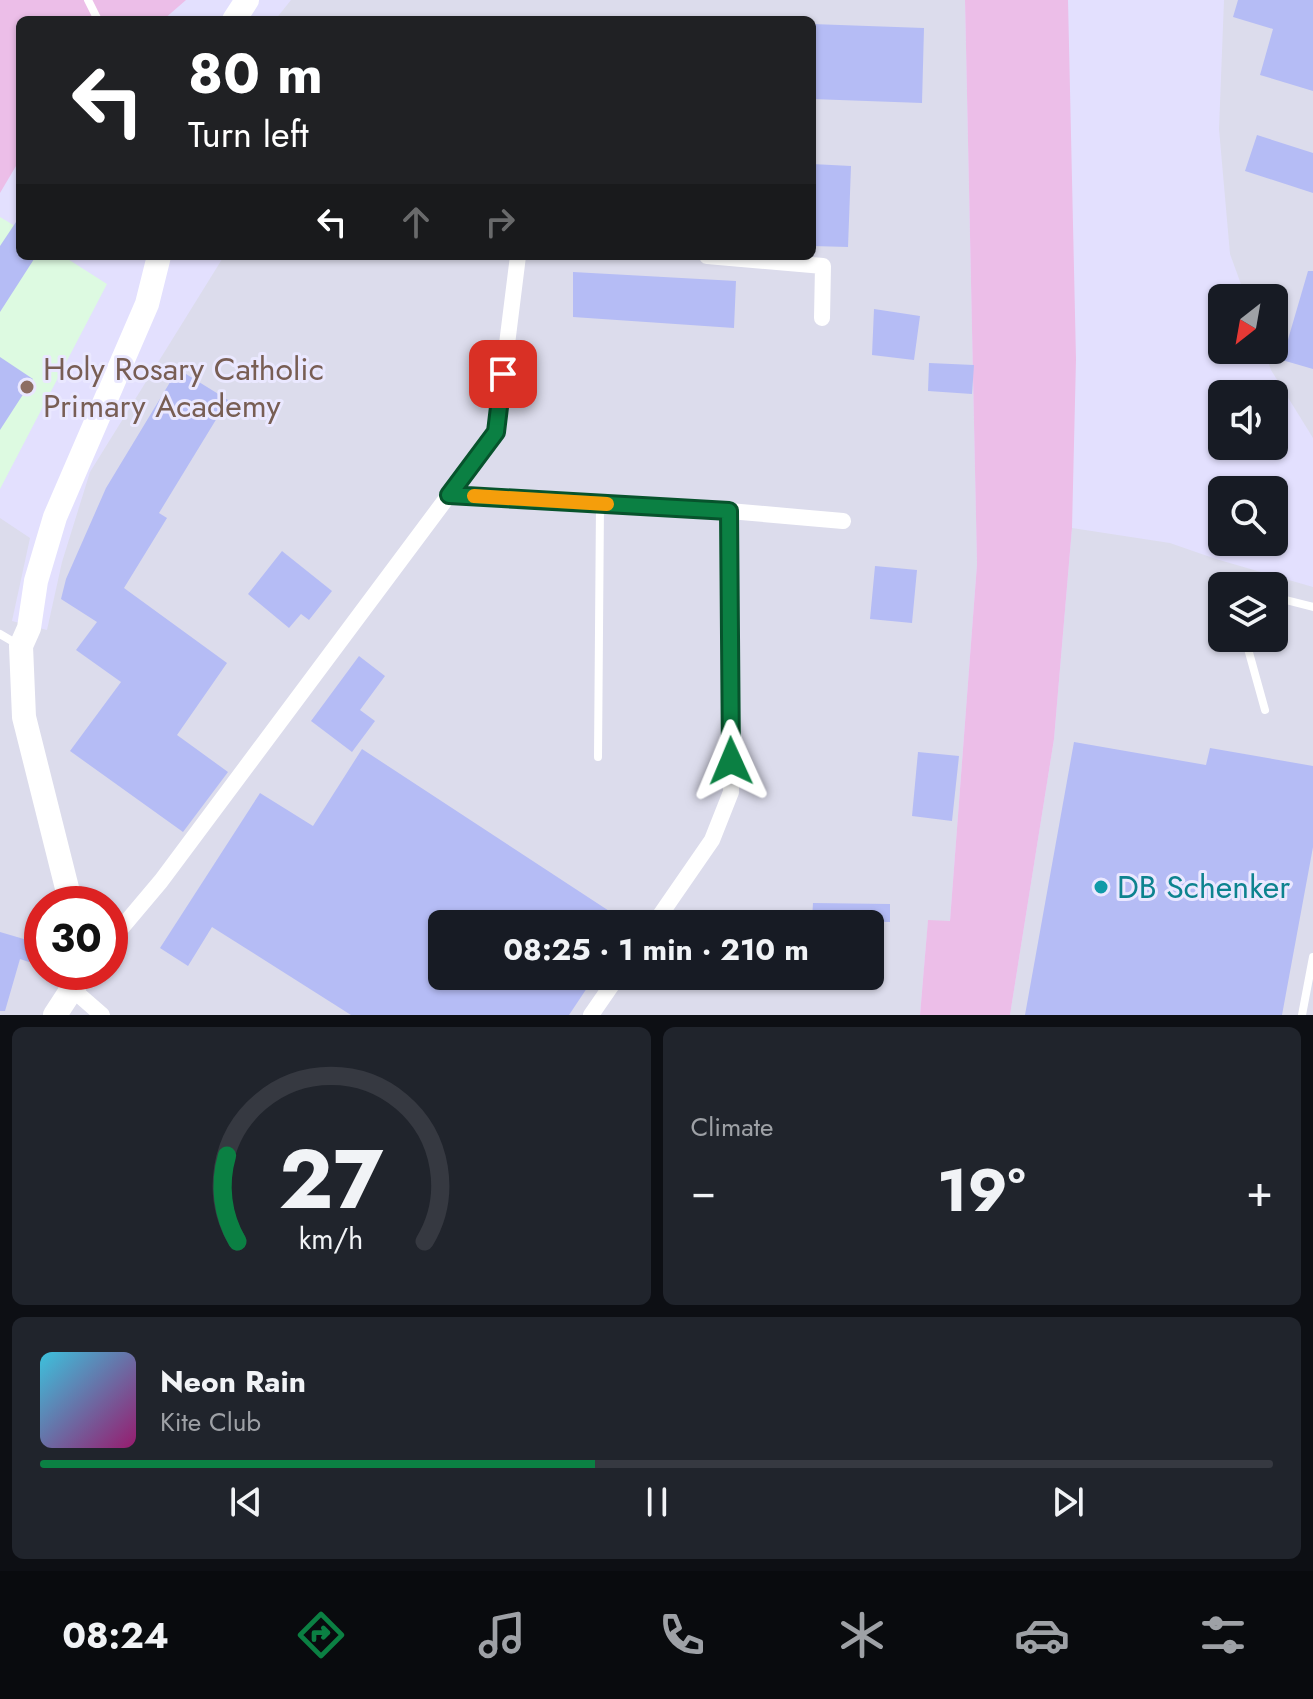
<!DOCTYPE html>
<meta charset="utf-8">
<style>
body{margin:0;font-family:Jost,sans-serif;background:#20242c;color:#f1f3f6;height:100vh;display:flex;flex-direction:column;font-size:30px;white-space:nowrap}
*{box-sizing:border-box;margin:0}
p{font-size:26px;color:#9ea1a6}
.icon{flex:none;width:44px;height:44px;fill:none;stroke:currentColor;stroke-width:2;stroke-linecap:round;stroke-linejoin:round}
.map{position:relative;height:1015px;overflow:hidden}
.sheet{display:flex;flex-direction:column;gap:12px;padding:12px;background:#0d0f14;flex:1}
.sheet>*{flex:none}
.guide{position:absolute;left:16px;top:16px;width:800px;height:244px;border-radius:12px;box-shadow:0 2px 6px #0004;background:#202124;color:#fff;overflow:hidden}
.needle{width:52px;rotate:211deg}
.tools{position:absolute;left:1208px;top:284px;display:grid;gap:16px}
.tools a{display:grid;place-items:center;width:80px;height:80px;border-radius:12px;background:#171b24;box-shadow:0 2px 6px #0004;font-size:40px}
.speed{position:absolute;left:24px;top:886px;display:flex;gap:16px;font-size:40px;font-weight:700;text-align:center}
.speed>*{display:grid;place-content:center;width:104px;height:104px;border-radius:50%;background:#171b24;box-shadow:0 2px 6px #0004;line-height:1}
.speed .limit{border:12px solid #d22;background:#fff;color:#111}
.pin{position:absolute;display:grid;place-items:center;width:68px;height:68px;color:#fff;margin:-34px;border-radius:16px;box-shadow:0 4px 12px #0006}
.me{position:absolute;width:88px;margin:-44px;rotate:359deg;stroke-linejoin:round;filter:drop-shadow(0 0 6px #0008)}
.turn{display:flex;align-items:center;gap:28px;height:168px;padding:0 40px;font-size:36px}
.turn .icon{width:104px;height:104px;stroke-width:2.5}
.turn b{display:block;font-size:56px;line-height:68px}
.lanes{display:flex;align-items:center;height:76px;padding:0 40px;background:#0003;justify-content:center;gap:40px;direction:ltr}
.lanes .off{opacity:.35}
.big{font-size:60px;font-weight:700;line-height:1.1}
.sheet .tile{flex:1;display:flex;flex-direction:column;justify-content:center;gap:12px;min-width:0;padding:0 28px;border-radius:12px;background:#20242c}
.sheet .dial{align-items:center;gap:0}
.dial svg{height:208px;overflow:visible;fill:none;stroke:#363941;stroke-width:7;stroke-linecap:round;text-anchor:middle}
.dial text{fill:#f1f3f6;stroke:none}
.song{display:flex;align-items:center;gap:24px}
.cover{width:96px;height:96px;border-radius:12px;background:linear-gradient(135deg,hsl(190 70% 55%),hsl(320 70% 35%))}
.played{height:8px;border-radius:4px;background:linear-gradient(90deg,#0b8043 45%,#363941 45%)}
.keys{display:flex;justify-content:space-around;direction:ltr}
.heat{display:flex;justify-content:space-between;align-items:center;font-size:44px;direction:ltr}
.sheet .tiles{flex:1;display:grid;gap:12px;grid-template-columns:1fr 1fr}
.tile:last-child{grid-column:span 2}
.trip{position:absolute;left:428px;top:910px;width:456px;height:80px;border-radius:12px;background:#171b24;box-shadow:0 2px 6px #0004;font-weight:700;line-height:80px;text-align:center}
.dock{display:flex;height:128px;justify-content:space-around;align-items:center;background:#090b0e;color:#9ea1a6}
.dock .icon{width:56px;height:56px}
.dock .active{color:#0b8043}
.dock b{font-size:36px;color:#f1f3f6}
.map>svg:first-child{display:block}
.industrial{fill:#dcdcec;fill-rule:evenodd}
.education{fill:#ddfae1}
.green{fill:#ecbee8}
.building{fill:#b5bcf5}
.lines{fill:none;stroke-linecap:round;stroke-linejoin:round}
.lane{stroke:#fff;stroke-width:8}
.street{stroke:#fff;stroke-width:16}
.secondary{stroke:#fff;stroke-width:24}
.route-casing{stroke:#07532c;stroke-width:20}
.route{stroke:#0b8043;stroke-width:14}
.slow{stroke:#f59e0b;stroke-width:14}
.education-dot{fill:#8d6e63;stroke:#eae8ff;stroke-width:3}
.culture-dot{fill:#0f9aa8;stroke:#eae8ff;stroke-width:3}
.labels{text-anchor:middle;stroke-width:6;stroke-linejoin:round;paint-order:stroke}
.education-label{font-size:32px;fill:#785e54;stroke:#eae8ff;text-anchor:start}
.culture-label{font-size:32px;fill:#0d838f;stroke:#eae8ff;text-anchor:start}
</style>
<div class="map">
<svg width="1313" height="1015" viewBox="0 0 1313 1015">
<rect width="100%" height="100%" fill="#e3e0fe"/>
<path class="industrial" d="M291,0H965L977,564L950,921H928L920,1015H0V518L30,538L12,621L47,630L62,562L90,472L224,256H812V20H275ZM42,904H110V972H42ZM442,924H870V976H442Z
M1224,0H1313V438L1271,370L1264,350H1274V298H1246L1230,254L1219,129Z
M1072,528L1170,543L1216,559L1313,587V1015H1010L1054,739ZM1222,586H1274V638H1222Z"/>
<path class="education" d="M0,217L20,229V256H63L107,284L0,489Z"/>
<path class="green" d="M0,0H186L163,20H20V167L16,166L0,193Z
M965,0H1068L1076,359L1072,528L1054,739L1010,1015H920L928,920L950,921L977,564Z"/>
<path class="building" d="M1238,0H1313V91L1260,75L1273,29L1233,17Z
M812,24L924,28L922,103L812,99Z
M1257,135L1313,153V193L1245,171Z
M812,164L851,166L848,247L812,246Z
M20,216V256H36L0,312V246Z
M1308,271H1313V369L1282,360Z
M573,272L736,281L734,328L573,317Z
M874,309L920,316L914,360L872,355Z
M0,357L33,379L0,430Z
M929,363L974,365L972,394L928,391Z
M178,369L228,400L159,513L167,518L124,588L227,663L177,735L228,772L183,832L70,751L121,682L76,650L97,622L61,599L66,579L106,488Z
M282,551L332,591L309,620L301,614L289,628L248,594Z
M875,566L917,570L912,623L870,619Z
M359,656L385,676L360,710L375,721L352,752L311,721Z
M1074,742L1206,765L1210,748L1313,766V847L1282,1015H1025Z
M362,749L629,924H442V976H595L569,1015H351L212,927L188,966L160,948L260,793L313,826Z
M918,752L959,756L952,821L912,816Z
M813,903L890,904V922L812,920Z
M0,932L34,942L29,962L20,959L5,1011H0Z"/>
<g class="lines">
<path class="lane" d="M88,0L98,20
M1274,597L1313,607
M0,634L17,644
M1245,638L1265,710
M598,757L600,504
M1302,1015L1313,957"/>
<path class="street" d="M707,256L823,266L822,318
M449,495L729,511L843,521
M654,924L712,840L731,792L729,511
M110,937L118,932L161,881L496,432L518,256
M71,988L102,1015
M591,1015L618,976"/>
<path class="secondary" d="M234,20L247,0
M71,904L24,717L21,646L29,628L36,581L55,517L147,304L159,256
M55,1015L83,972"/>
</g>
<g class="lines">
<g class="route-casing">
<path id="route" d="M503,374L496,432L449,495L729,511L731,761"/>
</g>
<use href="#route" class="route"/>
<path class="slow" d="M474,496L607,504"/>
</g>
<circle class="education-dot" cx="27" cy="387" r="8"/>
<circle class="culture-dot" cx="1101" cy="887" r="8"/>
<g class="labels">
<g class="education-label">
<text x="43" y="380">Holy Rosary Catholic<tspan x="43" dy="37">Primary Academy</tspan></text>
</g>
<g class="culture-label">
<text x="1117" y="898">DB Schenker</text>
</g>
</g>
</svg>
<div class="tools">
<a><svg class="needle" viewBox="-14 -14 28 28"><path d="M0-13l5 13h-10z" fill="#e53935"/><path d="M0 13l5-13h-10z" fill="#9ea1a6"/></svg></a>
<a><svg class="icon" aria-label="sound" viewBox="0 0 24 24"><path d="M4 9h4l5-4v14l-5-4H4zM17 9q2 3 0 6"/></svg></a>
<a><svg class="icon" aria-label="search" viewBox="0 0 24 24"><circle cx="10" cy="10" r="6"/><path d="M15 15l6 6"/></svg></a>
<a><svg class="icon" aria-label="layers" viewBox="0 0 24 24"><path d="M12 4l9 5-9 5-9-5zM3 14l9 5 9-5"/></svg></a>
</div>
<div class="speed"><div class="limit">30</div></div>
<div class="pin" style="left:503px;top:374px;background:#d93025"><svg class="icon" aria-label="arrive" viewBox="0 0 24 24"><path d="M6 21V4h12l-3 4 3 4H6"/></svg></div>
<svg class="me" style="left:731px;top:761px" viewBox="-20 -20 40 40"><path d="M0-17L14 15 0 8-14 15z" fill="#0b8043" stroke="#fff" stroke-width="4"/></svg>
<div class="trip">08:25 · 1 min · 210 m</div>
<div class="guide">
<div class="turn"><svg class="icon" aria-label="left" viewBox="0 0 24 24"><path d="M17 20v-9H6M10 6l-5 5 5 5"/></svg><div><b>80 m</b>Turn left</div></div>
<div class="lanes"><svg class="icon" aria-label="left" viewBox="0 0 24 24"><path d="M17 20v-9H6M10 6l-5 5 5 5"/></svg><svg class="icon off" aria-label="ahead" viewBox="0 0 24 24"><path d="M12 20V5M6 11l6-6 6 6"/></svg><svg class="icon off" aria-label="right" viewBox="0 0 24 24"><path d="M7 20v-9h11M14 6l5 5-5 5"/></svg></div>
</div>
</div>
<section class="sheet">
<div class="tiles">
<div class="tile dial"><svg viewBox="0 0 100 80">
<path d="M14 69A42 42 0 1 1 86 69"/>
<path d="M14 69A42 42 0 0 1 10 36" stroke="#0b8043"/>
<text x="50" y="56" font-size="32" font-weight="700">27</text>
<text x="50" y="72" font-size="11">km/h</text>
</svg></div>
<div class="tile"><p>Climate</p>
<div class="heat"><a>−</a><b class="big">19°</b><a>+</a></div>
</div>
<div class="tile">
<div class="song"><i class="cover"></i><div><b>Neon Rain</b><p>Kite Club</p></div></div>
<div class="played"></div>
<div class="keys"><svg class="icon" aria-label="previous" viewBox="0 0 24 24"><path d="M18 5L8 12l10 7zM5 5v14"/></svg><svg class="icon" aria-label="pause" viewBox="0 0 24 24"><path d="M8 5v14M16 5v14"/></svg><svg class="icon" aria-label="next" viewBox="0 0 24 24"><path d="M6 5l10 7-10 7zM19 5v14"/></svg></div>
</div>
</div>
</section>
<nav class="dock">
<b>08:24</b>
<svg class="icon active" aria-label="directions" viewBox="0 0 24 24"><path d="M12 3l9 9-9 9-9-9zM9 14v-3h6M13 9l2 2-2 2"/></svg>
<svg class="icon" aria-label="music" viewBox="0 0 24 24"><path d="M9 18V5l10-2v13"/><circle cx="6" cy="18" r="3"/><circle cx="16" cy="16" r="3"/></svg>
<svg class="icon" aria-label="phone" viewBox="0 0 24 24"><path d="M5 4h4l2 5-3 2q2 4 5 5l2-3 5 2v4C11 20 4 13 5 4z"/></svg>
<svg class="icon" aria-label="climate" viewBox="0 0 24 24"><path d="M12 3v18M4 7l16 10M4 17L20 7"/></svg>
<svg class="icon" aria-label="car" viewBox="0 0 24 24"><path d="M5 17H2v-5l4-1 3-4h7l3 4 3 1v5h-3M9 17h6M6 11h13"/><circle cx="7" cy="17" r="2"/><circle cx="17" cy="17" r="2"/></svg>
<svg class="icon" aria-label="filters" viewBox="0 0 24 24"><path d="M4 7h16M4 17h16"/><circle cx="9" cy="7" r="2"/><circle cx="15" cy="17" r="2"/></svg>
</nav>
